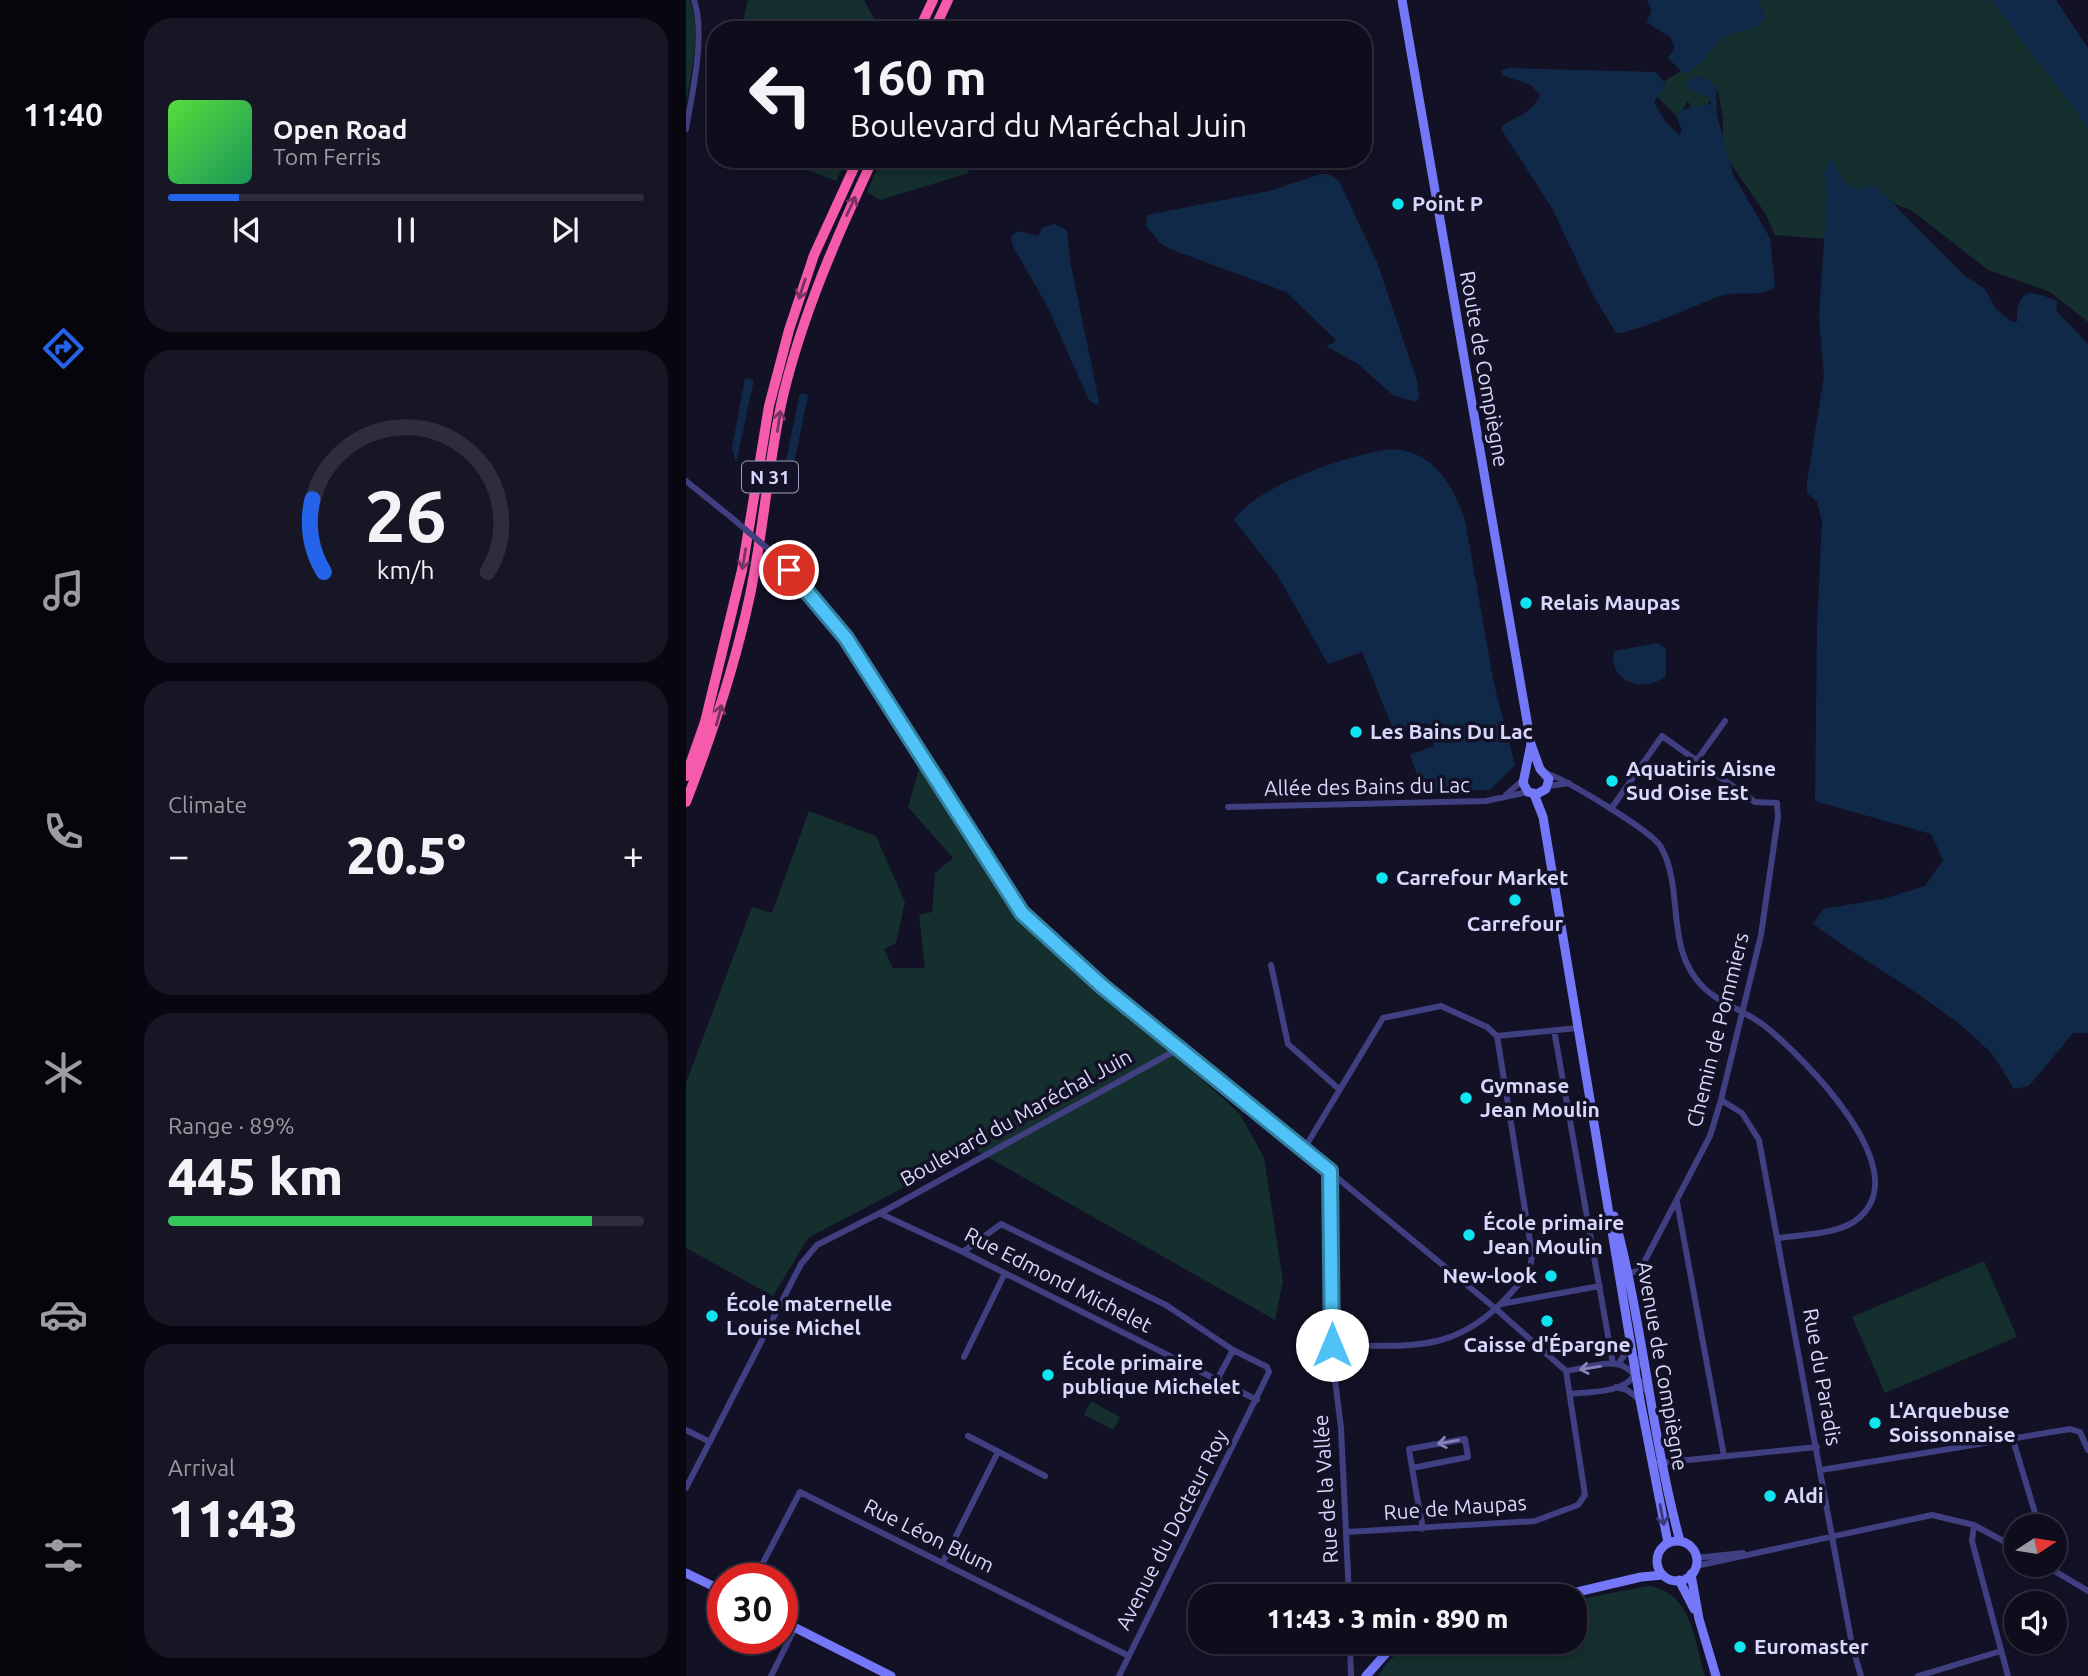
<!DOCTYPE html>
<meta charset="utf-8">
<style>
body{margin:0;font-family:Ubuntu,sans-serif;background:#171625;color:#f1f3f6;height:100vh;display:flex;flex-direction:column;font-size:26px;white-space:nowrap}
*{box-sizing:border-box;margin:0}
p{font-size:23px;color:#9b9ca3}
.icon{flex:none;width:38px;height:38px;fill:none;stroke:currentColor;stroke-width:2;stroke-linecap:round;stroke-linejoin:round}
.map{position:relative;flex:1;overflow:hidden}
.panel{display:flex;flex-direction:column;gap:18px;padding:18px;background:#08070f;width:560px}
.panel>*{flex:none}
.guide{position:absolute;left:21px;top:21px;width:665px;height:147px;border-radius:28px;box-shadow:0 4px 10px #0003,0 0 0 2px #2e2d3b;background:#0e0d1c;color:#f1f3f6;overflow:hidden}
.needle{width:46px;rotate:78deg}
.controls{position:absolute;left:1318px;top:1514px;display:grid;gap:14px}
.controls a{display:grid;place-items:center;width:63px;height:63px;border-radius:50%;background:#0e0d1c;box-shadow:0 4px 10px #0003,0 0 0 2px #2e2d3b;font-size:35px}
.speed{position:absolute;left:21px;top:1563px;display:flex;gap:14px;font-size:35px;font-weight:700;text-align:center}
.speed>*{display:grid;place-content:center;width:91px;height:91px;border-radius:50%;background:#0e0d1c;box-shadow:0 4px 10px #0003,0 0 0 2px #2e2d3b;line-height:1}
.speed .limit{border:10px solid #d22;background:#fff;color:#111}
.pin{position:absolute;display:grid;place-items:center;width:60px;height:60px;color:#fff;margin:-30px;border:4px solid #fff;border-radius:50%;box-shadow:0 2px 7px #0007}
.me{position:absolute;width:77px;margin:-38px;rotate:0deg;stroke-linejoin:round;filter:drop-shadow(0 0 5px #0008)}
.turn{display:flex;align-items:center;gap:24px;height:147px;padding:0 28px;font-size:32px}
.turn .icon{width:91px;height:91px;stroke-width:2.5}
.turn b{display:block;font-size:49px;line-height:60px}
.big{font-size:52px;font-weight:800;line-height:1.1}
.panel .card{flex:1;display:flex;flex-direction:column;justify-content:center;gap:10px;min-width:0;padding:0 24px;border-radius:28px;background:#171625}
.panel .dial{align-items:center;gap:0}
.dial svg{height:182px;overflow:visible;fill:none;stroke:#2e2d3b;stroke-width:7;stroke-linecap:round;text-anchor:middle}
.dial text{fill:#f1f3f6;stroke:none}
.song{display:flex;align-items:center;gap:21px}
.cover{width:84px;height:84px;border-radius:10px;background:linear-gradient(135deg,hsl(110 70% 55%),hsl(150 70% 35%))}
.played{height:7px;border-radius:4px;background:linear-gradient(90deg,#2563eb 15%,#2e2d3b 15%)}
.keys{display:flex;justify-content:space-around;direction:ltr}
.heat{display:flex;justify-content:space-between;align-items:center;font-size:38px;direction:ltr}
.charge{height:10px;border-radius:5px;background:linear-gradient(90deg,#34c759 89%,#2e2d3b 0)}
.trip{position:absolute;left:502px;top:1584px;width:399px;height:70px;border-radius:28px;background:#0e0d1c;box-shadow:0 4px 10px #0003,0 0 0 2px #2e2d3b;font-weight:800;line-height:70px;text-align:center}
main{display:flex;flex:1;min-height:0}
.tabs{display:flex;flex-direction:column;width:126px;justify-content:space-around;align-items:center;background:#06050b;color:#9b9ca3}
.tabs .icon{width:49px;height:49px}
.tabs .active{color:#2563eb}
.tabs b{font-size:32px;color:#f1f3f6}
.map>svg:first-child{display:block}
.green{fill:#142f2d}
.water{fill:#112948}
.lines{fill:none;stroke-linecap:round;stroke-linejoin:round}
.street{stroke:#3f3f81;stroke-width:6}
.secondary{stroke:#7477f7;stroke-width:9}
.highway{stroke:#f55aab;stroke-width:10}
.street-bridge{stroke:#3f3f81;stroke-width:6}
.oneway{stroke:#793261}
.oneway2{stroke:#8583b9}
.oneway3{stroke:#3a3a79}
.route-casing{stroke:#337fa1;stroke-width:18}
.route{stroke:#4fc3f7;stroke-width:12}
.poi-dot{fill:#0fe4f1;stroke:#131125;stroke-width:2.5}
.labels{text-anchor:middle;stroke-width:7;stroke-linejoin:round;paint-order:stroke}
.shield{fill:#131125;stroke:#9e9cbc;stroke-width:2}
.shield-label{font-size:19px;font-weight:bold;fill:#dad7fd}
.poi-label{font-size:21px;font-weight:bold;fill:#dad7fd;stroke:#131125;text-anchor:start}
.street-label{font-size:21px;fill:#dad7fd;stroke:#131125}
</style>
<main>
<nav class="tabs">
<b>11:40</b>
<svg class="icon active" aria-label="directions" viewBox="0 0 24 24"><path d="M12 3l9 9-9 9-9-9zM9 14v-3h6M13 9l2 2-2 2"/></svg>
<svg class="icon" aria-label="music" viewBox="0 0 24 24"><path d="M9 18V5l10-2v13"/><circle cx="6" cy="18" r="3"/><circle cx="16" cy="16" r="3"/></svg>
<svg class="icon" aria-label="phone" viewBox="0 0 24 24"><path d="M5 4h4l2 5-3 2q2 4 5 5l2-3 5 2v4C11 20 4 13 5 4z"/></svg>
<svg class="icon" aria-label="climate" viewBox="0 0 24 24"><path d="M12 3v18M4 7l16 10M4 17L20 7"/></svg>
<svg class="icon" aria-label="car" viewBox="0 0 24 24"><path d="M5 17H2v-5l4-1 3-4h7l3 4 3 1v5h-3M9 17h6M6 11h13"/><circle cx="7" cy="17" r="2"/><circle cx="17" cy="17" r="2"/></svg>
<svg class="icon" aria-label="filters" viewBox="0 0 24 24"><path d="M4 7h16M4 17h16"/><circle cx="9" cy="7" r="2"/><circle cx="15" cy="17" r="2"/></svg>
</nav>
<section class="panel">
<div class="card">
<div class="song"><i class="cover"></i><div><b>Open Road</b><p>Tom Ferris</p></div></div>
<div class="played"></div>
<div class="keys"><svg class="icon" aria-label="previous" viewBox="0 0 24 24"><path d="M18 5L8 12l10 7zM5 5v14"/></svg><svg class="icon" aria-label="pause" viewBox="0 0 24 24"><path d="M8 5v14M16 5v14"/></svg><svg class="icon" aria-label="next" viewBox="0 0 24 24"><path d="M6 5l10 7-10 7zM19 5v14"/></svg></div>
</div>
<div class="card dial"><svg viewBox="0 0 100 80">
<path d="M14 69A42 42 0 1 1 86 69"/>
<path d="M14 69A42 42 0 0 1 9 37" stroke="#2563eb"/>
<text x="50" y="56" font-size="32" font-weight="700">26</text>
<text x="50" y="72" font-size="11">km/h</text>
</svg></div>
<div class="card"><p>Climate</p>
<div class="heat"><a>−</a><b class="big">20.5°</b><a>+</a></div>
</div>
<div class="card"><p>Range · 89%</p><b class="big">445 km</b><div class="charge"></div></div>
<div class="card"><p>Arrival</p><b class="big">11:43</b></div>
</section>
<div class="map">
<svg width="1402" height="1676" viewBox="0 0 1402 1676">
<rect width="100%" height="100%" fill="#131125"/>
<path class="green" d="M0,0H4C16,31 5,72 0,104Z
M62,0H178L194,30H55Z
M1064,0H1355L1402,56V322L1364,292L1302,270L1225,210L1148,182L1140,239L1089,235L1079,213L1036,151L1037,119L1032,90L1009,120L1002,101L991,117L965,90L1013,59Z
M94,159H161L150,181Z
M195,159H274L283,173L194,200L181,192Z
M234,765L327,907L554,1114L578,1158L597,1281L589,1320L289,1150L122,1238L87,1296L0,1248V1083L66,907L86,913L123,811L190,836L219,902L210,943L198,949L207,968H239L233,915L246,912L249,873L267,858L222,807Z
M1298,1261L1331,1337L1199,1393L1166,1317Z
M405,1401L434,1417L427,1430L398,1415Z
M962,1586C1005,1591 1009,1641 1019,1676H692L703,1660L726,1642H889V1600Z"/>
<path class="water" d="M961,0H1072L1079,17C1070,33 1055,28 1041,36C1024,46 1019,63 1002,73L996,72L982,58L989,48L984,37L960,22L966,11Z
M1305,0H1370L1402,48V127Z
M822,68L970,72L980,84L968,102L979,121L993,135L996,131L991,118L993,110L1025,104L1024,98L1003,89L1000,81L1012,76L1019,78L1030,87L1031,115L1047,174L1084,238L1089,287C1073,299 1050,289 1031,297C1013,304 944,335 930,333L907,295L866,208L815,129C819,118 844,119 854,95L845,85L816,75L815,71Z
M1146,160L1159,182L1175,190L1186,185L1192,188L1279,276L1299,289L1309,308L1326,322H1331C1331,287 1345,289 1372,302L1370,310L1402,344V1033H1387L1343,1086L1328,1089C1320,1076 1312,1060 1301,1049C1252,1000 1183,966 1127,924L1137,909L1197,899L1239,886L1257,860L1245,834L1129,801L1131,628L1136,521L1131,502L1121,493V482L1138,376L1133,318L1141,194L1138,175L1142,161Z
M634,174H643L653,181L691,262L731,381L733,396L730,402L708,396L672,364L640,346L649,342L648,338L600,292L484,249L475,244L460,226L461,215L583,191Z
M368,224L381,230L384,261L410,387L413,402L410,405L403,400L362,308L327,246L325,236L332,231L352,236L356,228Z
M59,378L68,380L50,463L46,448Z
M114,393L122,395L109,459L98,470Z
M705,449C746,450 767,484 779,520L808,684L829,765L804,790L737,791L724,755L748,746L740,723L709,734L676,652L642,664L592,576L548,520C571,485 665,454 705,449Z
M972,643L980,649V676C957,694 922,682 928,651Z"/>
<g class="lines">
<path class="street" d="M0,129C6,94 20,34 8,0
M0,481L46,518
M88,554L119,586L160,638L336,913L416,986L494,1048
M1011,760L1039,721
M860,773C880,780 966,831 975,847C999,891 978,948 1017,987C1035,1005 1061,1011 1080,1027C1118,1058 1229,1168 1174,1217C1155,1235 1117,1234 1093,1238
M862,786L883,783
M820,795L837,780
M542,807L800,801L842,792
M925,809L976,736L1069,802L1091,803L1092,817L1075,935L1035,1100L1024,1136L954,1270L938,1275
M585,965L602,1044L654,1090
M868,1030L927,1364
M1035,1100L1056,1113L1073,1140L1166,1645L1175,1676
M618,1149L697,1018L755,1006L801,1027L811,1036L892,1028
M644,1171L646,1355L655,1428L663,1596
M991,1202L1038,1456
M193,1213L277,1252L571,1400
M277,1252L315,1224L480,1305L547,1350L531,1380
M815,1304L914,1286
M646,1345C721,1345 769,1356 824,1294C836,1280 846,1272 846,1253L811,1036
M278,1357L319,1273
M933,1363L945,1345
M880,1371C923,1364 937,1351 962,1393
M930,1387L941,1390L953,1399
M884,1394C901,1392 939,1393 948,1375C952,1369 953,1360 956,1353
M0,1430L24,1442
M282,1436L359,1476
M1327,1440L1353,1526
M972,1463L1131,1447
M726,1468L782,1457L779,1439L723,1449C727,1474 731,1499 736,1523V1529
M1135,1470L1384,1429L1394,1432L1402,1450
M0,1488L115,1264L131,1245L200,1210L494,1048L810,1309L880,1371
M1288,1525L1286,1541L1322,1676
M661,1532L849,1521L892,1505L899,1495L880,1371
M1010,1558L1057,1553
M257,1562L312,1452
M1357,1564L1402,1591
M1010,1566L1246,1515L1288,1525L1330,1548
M69,1578L114,1492L443,1656
M664,1642L665,1676
M85,1676L109,1628
M433,1676L583,1372L581,1367L547,1350
M1232,1676L1315,1651"/>
<path class="secondary" d="M716,0L845,744L854,769L863,779L860,789L851,794L842,792L837,783L845,744
M848,794L857,817L954,1400L982,1543
M928,1216C957,1323 965,1434 994,1541
M971 1561a20 20 0 1 1 40 0a20 20 0 1 1-40 0Z
M0,1573L37,1591
M1005,1574L1013,1619L1030,1676
M993,1580L1008,1609
M874,1596L955,1577L977,1575
M96,1621L205,1676
M680,1676L710,1642"/>
<path class="highway" d="M233,30L247,0
M248,30L262,0
M0,776L19,722L56,570L83,406L103,330L128,255L172,159
M0,802C26,735 49,666 64,595C78,529 82,461 97,396C117,313 151,236 187,159"/>
<path class="street-bridge" d="M46,518L88,554"/>
</g>
<defs><path id="oneway-shaft" d="M-6 0H5M1.5-3L5.5 0L1.5 3" fill="none" stroke-width="1.6" stroke-linecap="round" stroke-linejoin="round" transform="scale(1.75)"/></defs>
<g class="oneway">
<use href="#oneway-shaft" transform="translate(165 206) rotate(-65)"/>
<use href="#oneway-shaft" transform="translate(116 289) rotate(108)"/>
<use href="#oneway-shaft" transform="translate(93 421) rotate(-81)"/>
<use href="#oneway-shaft" transform="translate(58 559) rotate(99)"/>
<use href="#oneway-shaft" transform="translate(33 715) rotate(-75)"/>
</g>
<g class="oneway2">
<use href="#oneway-shaft" transform="translate(904 1368) rotate(171)"/>
<use href="#oneway-shaft" transform="translate(762 1442) rotate(170)"/>
</g>
<use class="oneway3" href="#oneway-shaft" transform="translate(976 1515) rotate(79)"/>
<g class="lines">
<g class="route-casing">
<path id="route" d="M103,570L160,638L336,913L416,986L644,1171L646,1345"/>
</g>
<use href="#route" class="route"/>
</g>
<g class="poi-dot">
<circle cx="712" cy="204" r="7"/>
<circle cx="840" cy="603" r="7"/>
<circle cx="670" cy="732" r="7"/>
<circle cx="926" cy="781" r="7"/>
<circle cx="696" cy="878" r="7"/>
<circle cx="829" cy="900" r="7"/>
<circle cx="780" cy="1098" r="7"/>
<circle cx="783" cy="1235" r="7"/>
<circle cx="865" cy="1276" r="7"/>
<circle cx="26" cy="1316" r="7"/>
<circle cx="861" cy="1321" r="7"/>
<circle cx="362" cy="1375" r="7"/>
<circle cx="1189" cy="1423" r="7"/>
<circle cx="1084" cy="1496" r="7"/>
<circle cx="1054" cy="1647" r="7"/>
</g>
<g class="labels">
<rect class="shield" x="56" y="461.5" width="56" height="31" rx="5"/>
<g class="shield-label">
<text x="84" y="484">N 31</text>
</g>
<g class="poi-label">
<text x="726" y="211">Point P</text>
<text x="854" y="610">Relais Maupas</text>
<text x="684" y="739">Les Bains Du Lac</text>
<text x="940" y="776">Aquatiris Aisne<tspan x="940" dy="24">Sud Oise Est</tspan></text>
<text x="710" y="885">Carrefour Market</text>
<text x="829" y="931" text-anchor="middle">Carrefour</text>
<text x="794" y="1093">Gymnase<tspan x="794" dy="24">Jean Moulin</tspan></text>
<text x="797" y="1230">École primaire<tspan x="797" dy="24">Jean Moulin</tspan></text>
<text x="851" y="1283" text-anchor="end">New-look</text>
<text x="40" y="1311">École maternelle<tspan x="40" dy="24">Louise Michel</tspan></text>
<text x="861" y="1352" text-anchor="middle">Caisse d'Épargne</text>
<text x="376" y="1370">École primaire<tspan x="376" dy="24">publique Michelet</tspan></text>
<text x="1203" y="1418">L'Arquebuse<tspan x="1203" dy="24">Soissonnaise</tspan></text>
<text x="1098" y="1503">Aldi</text>
<text x="1068" y="1654">Euromaster</text>
</g>
<g class="street-label">
<text transform="translate(798 369) rotate(80)" y="7">Route de Compiègne</text>
<text transform="translate(681 787) rotate(-1)" y="7">Allée des Bains du Lac</text>
<text transform="translate(1032 1030) rotate(-76)" y="7">Chemin de Pommiers</text>
<text transform="translate(330 1118) rotate(-29)" y="7">Boulevard du Maréchal Juin</text>
<text transform="translate(372 1280) rotate(27)" y="7">Rue Edmond Michelet</text>
<text transform="translate(976 1366) rotate(80)" y="7">Avenue de Compiègne</text>
<text transform="translate(1136 1377) rotate(80)" y="7">Rue du Paradis</text>
<text transform="translate(640 1489) rotate(-94)" y="7">Rue de la Vallée</text>
<text transform="translate(769 1508) rotate(-4)" y="7">Rue de Maupas</text>
<text transform="translate(486 1530) rotate(-63)" y="7">Avenue du Docteur Roy</text>
<text transform="translate(243 1536) rotate(26)" y="7">Rue Léon Blum</text>
</g>
</g>
</svg>
<div class="controls">
<a><svg class="needle" viewBox="-14 -14 28 28"><path d="M0-13l5 13h-10z" fill="#e53935"/><path d="M0 13l5-13h-10z" fill="#9b9ca3"/></svg></a>
<a><svg class="icon" aria-label="sound" viewBox="0 0 24 24"><path d="M4 9h4l5-4v14l-5-4H4zM17 9q2 3 0 6"/></svg></a>
</div>
<div class="speed"><div class="limit">30</div></div>
<div class="pin" style="left:103px;top:570px;background:#d93025"><svg class="icon" aria-label="arrive" viewBox="0 0 24 24"><path d="M6 21V4h12l-3 4 3 4H6"/></svg></div>
<svg class="me" style="left:646px;top:1345px" viewBox="-20 -20 40 40"><circle r="19" fill="#fff"/><path d="M0-13L10 11 0 6-10 11z" fill="#4fc3f7"/></svg>
<div class="trip">11:43 · 3 min · 890 m</div>
<div class="guide">
<div class="turn"><svg class="icon" aria-label="left" viewBox="0 0 24 24"><path d="M17 20v-9H6M10 6l-5 5 5 5"/></svg><div><b>160 m</b>Boulevard du Maréchal Juin</div></div>
</div>
</div>
</main>
